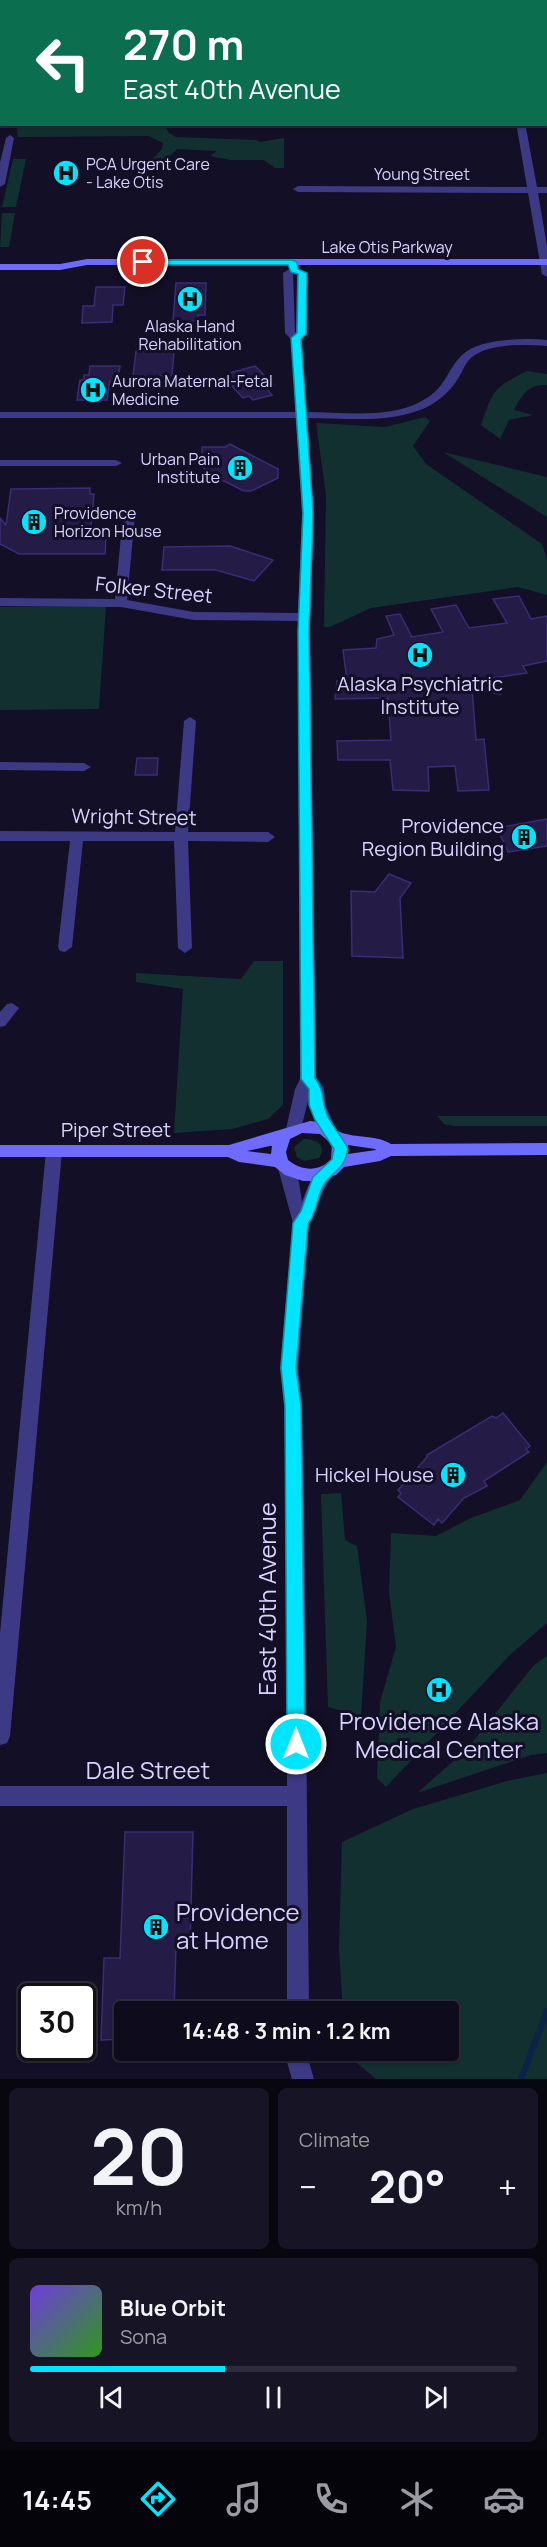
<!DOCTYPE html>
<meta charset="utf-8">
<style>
body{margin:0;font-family:Manrope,sans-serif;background:#171425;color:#f1f3f6;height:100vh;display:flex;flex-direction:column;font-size:22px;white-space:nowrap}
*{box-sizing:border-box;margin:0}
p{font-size:20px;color:#9b9ba3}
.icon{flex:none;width:33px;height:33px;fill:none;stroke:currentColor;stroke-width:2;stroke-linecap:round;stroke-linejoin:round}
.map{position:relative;height:2079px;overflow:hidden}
.panel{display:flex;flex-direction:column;gap:9px;padding:9px;background:#08060f;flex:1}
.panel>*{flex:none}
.top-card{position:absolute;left:0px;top:0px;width:548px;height:126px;box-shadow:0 2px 4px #0004,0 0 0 2px #2e2b3b;background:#0b6e4f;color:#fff;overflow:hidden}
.speed{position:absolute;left:18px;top:1983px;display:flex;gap:12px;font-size:30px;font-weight:700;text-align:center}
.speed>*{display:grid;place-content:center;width:78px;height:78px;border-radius:50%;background:#0e0b1c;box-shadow:0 2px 4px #0004,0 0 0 2px #2e2b3b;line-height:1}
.speed .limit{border:3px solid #111;border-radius:9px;background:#fff;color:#111}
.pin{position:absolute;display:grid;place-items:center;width:51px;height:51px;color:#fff;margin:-26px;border:3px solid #fff;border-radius:50%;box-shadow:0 2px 6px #0007}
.me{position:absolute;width:66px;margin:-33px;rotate:0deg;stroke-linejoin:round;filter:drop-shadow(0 0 4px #0008)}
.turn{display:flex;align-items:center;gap:21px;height:126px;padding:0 24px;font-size:27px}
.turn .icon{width:78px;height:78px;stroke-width:2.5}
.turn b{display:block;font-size:42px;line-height:51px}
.big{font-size:45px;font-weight:700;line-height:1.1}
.panel .card{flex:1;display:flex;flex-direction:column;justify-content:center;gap:9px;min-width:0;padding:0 21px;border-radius:9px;background:#171425}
.panel .dial{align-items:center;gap:0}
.dial b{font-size:78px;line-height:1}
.song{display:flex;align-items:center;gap:18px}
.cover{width:72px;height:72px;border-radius:9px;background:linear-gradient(135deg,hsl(260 70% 55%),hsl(110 70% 35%))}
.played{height:6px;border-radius:3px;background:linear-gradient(90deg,#00e5ff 40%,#2e2b3b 40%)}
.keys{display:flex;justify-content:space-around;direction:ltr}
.heat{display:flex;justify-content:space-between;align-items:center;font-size:33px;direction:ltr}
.panel .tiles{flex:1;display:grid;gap:9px;grid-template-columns:1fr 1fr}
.card:last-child{grid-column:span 2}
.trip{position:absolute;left:114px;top:2001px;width:345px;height:60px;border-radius:6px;background:#0e0b1c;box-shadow:0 2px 4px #0004,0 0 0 2px #2e2b3b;font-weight:700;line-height:60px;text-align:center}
.menu{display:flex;height:96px;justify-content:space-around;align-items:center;background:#06040b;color:#9b9ba3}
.menu .icon{width:42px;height:42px}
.menu .current{color:#00e5ff}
.menu b{font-size:27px;color:#f1f3f6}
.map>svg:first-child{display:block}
.green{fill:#12302f}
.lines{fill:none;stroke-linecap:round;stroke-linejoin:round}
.stream{stroke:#0c2248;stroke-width:6}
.building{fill:#241b47;stroke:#3b2d73;stroke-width:1.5}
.street{fill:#3d3a85;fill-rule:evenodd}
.secondary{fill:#6f6bff;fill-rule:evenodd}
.route{fill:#00e5ff;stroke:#0095a6;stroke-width:1.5}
.labels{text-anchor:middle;stroke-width:6;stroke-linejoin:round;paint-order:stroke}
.far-poi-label{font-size:16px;fill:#d9d4ff;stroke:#130f26;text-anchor:start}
.far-street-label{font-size:16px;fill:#d9d4ff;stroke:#130f26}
.street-label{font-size:20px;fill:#d9d4ff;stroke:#130f26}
.poi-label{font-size:20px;fill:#d9d4ff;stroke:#130f26;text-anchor:end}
.near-street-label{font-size:24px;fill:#d9d4ff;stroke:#130f26}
.near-poi-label{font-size:24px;fill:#d9d4ff;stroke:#130f26}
</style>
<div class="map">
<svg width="547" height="2079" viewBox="0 0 547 2079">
<rect width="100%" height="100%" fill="#130f26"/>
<path class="green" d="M16,125H165L169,133L176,137L256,140L260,142L284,138V168H275L264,160H230L210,156L217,151L177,149L165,161L150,162L162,149L163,143L149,136L18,137Z
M13,159H26L16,207H2Z
M2,213H15L9,247H0Z
M527,371L547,374V385C528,384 523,394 514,410L533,415L509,420L500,439L481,425C493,390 493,388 527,371Z
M425,417L430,421L413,446L426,464L542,544L547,559V595L518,587L371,608L330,627H324L326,495L316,423L385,427Z
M443,452L547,477V517Z
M106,606L99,709L0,710V607Z
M254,961H283V1105L268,1119L232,1129L174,1133L183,989L136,982V973L241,979Z
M437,1116H547V1126H454L444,1124Z
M304,1139C316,1139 328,1145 319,1158L304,1161L297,1157L294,1147Z
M547,1462V1623L511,1654L386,1787L377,1778L380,1702L396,1647L389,1592L391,1533L436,1536L471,1518L520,1500Z
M341,1493L345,1540L357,1546L367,1621L361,1716L328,1707L321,1494Z
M547,1656V1753L531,1755L417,1793L466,1750L534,1665Z
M547,1773V2079H376L346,2054L345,2051L448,2050V2012L343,2011L339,1949L342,1842L413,1809L507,1781Z"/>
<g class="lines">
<path class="stream" d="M521,2079L547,2011"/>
</g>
<path class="building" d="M176,283H206L205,315H198L197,321H173Z
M96,287H125L123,305H113L112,322L82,323L83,306H94Z
M136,351H174L172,376H133Z
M90,366H120L118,381H110L107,400H77L80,380H84V375H89Z
M255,366L274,385L265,387L272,395L253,400L249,396L243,398L231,385L236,384L226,374Z
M230,444L278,469V478L251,491H244L224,481H215L216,474L202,467V447H225Z
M90,488V494H94L90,537H106L105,554H19L0,544V518L6,525L11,489Z
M230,546L273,560L254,581L216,570H162L164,547Z
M519,596L531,619L547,616V661L523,666L527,673L486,679L500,694L472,689L476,740L484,739L489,790L458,791L455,766L428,767L429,791L393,790L390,760H338L337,741L391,740L388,698L335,699L337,681H347L343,650L376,648L377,639L394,635L386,616L400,614L412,637L443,632L431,609L456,605L469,628L507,623L493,599Z
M137,758H158L157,775H135Z
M547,819V846L508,852L497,828Z
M389,874L411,883L400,898L403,958L352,956L351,891L375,892Z
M503,1413L530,1446L526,1449L529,1452L484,1481L487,1486L464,1498L442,1523L438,1519L434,1525L398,1497L401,1493L398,1490L427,1457V1455L492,1416L496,1418Z
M125,1832H193L190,1944H176L174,2012H124V2039L101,2040L104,1958H120Z"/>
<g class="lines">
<path class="street" d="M26,0H35L25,2Z
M107,0H115V2H107Z
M227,0H235V2H227Z
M325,0H333V2H325Z
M471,0H479V2H471Z
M0,8H2V12H0Z
M546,29H547V33H546Z
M546,61H547V67H546Z
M546,122L547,128H526L537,187H547V193H538L547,246V277L542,274L528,193L298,192L293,189L298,186L527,187L517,128H297L293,124H546Z
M10,135L14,138L5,184L0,187V163L6,138Z
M291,268H297L307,273V334L301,339L306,412C343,412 387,419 420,402C447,388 445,372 462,355C479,338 525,338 547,340V346C525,345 489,342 471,358C465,363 463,371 459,377C451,391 439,401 425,408C389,424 345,418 307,418L314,513L310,617L316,1077L324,1088L325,1105L338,1133L336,1137H324L322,1133L309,1105V1097L300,1133H288L286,1129L295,1089L300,1079L298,621L194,620L121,607L0,606V598L115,599L123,515L129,512L135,515L127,600L194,612L298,613L302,513L296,418H0V412H296L291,339L285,333L283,273ZM293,274L297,275L296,333L295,332Z
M0,460H116L122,463L116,466H0Z
M190,717L196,721L188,832H268L275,837L268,842L188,841L192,948L185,953L178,948L174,841H83L72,947L65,952L60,951L58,947L70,841H0V831L175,832L184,721Z
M0,762L84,763L91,767L84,771L0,770Z
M12,1003L19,1008L5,1026L0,1027V1012L7,1004Z
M54,1145L60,1147L62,1151L10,1736L7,1743L0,1745V1633L46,1151L48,1147Z
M286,1162L292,1164L299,1182L302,1202C307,1189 315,1162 333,1168L335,1172L325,1187L309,1223L298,1368L302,1406L304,1509L309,2012H287V1806H0V1786H287L286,1509L284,1406L280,1368L293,1223L278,1168L280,1164Z
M287,2050H309V2062L314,2079H292L287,2062Z"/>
<path class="secondary" d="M87,259H547V265H87L60,270H0V264H60Z
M310,1121C322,1122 330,1127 340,1132C357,1139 375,1134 391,1144L547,1143V1155L391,1156L380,1161L344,1167L336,1175L317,1181H303L285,1175L275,1167L239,1162L228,1157H0V1145H229ZM302,1133L320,1134L332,1144L331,1160C318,1172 302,1171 288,1160L286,1152L290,1139ZM348,1145L375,1149L376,1150L348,1154ZM272,1146L271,1154L247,1151L270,1146Z"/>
</g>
<path class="route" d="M140,260H292L297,262L298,269L307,273L306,334L301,339L313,513L309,632L315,1078C325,1090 321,1103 328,1117C334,1128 343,1138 348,1149C343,1172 335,1168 324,1184C317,1196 317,1212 308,1224L296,1368L301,1406L305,1744L302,1750L296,1753L290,1750L287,1744L285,1406L281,1368L293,1223L301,1211L313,1177L332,1159L334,1149L315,1120L309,1105V1089L301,1079L298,632L303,513L291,338L297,333L298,274L291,272L288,265H143L140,264Z"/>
<defs>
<g id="hospital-disc" transform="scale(1.35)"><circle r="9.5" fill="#00e5ff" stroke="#130f26"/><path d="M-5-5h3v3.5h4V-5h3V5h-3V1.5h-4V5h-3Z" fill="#111"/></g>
<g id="building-disc" transform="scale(1.35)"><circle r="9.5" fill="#00e5ff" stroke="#130f26"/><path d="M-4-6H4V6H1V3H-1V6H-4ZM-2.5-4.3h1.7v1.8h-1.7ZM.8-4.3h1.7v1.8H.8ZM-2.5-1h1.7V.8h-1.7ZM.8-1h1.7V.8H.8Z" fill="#111"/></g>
</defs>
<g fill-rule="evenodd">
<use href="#hospital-disc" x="66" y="173"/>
<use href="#hospital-disc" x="190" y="299"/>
<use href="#hospital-disc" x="93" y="390"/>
<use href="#building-disc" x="240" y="468"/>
<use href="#building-disc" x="34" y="522"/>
<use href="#hospital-disc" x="420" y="655"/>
<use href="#building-disc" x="524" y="837"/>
<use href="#building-disc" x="453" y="1475"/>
<use href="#hospital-disc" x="439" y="1690"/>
<use href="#building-disc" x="156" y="1927"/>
</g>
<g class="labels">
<g class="far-poi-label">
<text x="86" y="170">PCA Urgent Care<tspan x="86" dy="18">- Lake Otis</tspan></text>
<text x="190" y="332" text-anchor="middle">Alaska Hand<tspan x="190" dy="18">Rehabilitation</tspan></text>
<text x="112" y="387">Aurora Maternal-Fetal<tspan x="112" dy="18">Medicine</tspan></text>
<text x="220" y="465" text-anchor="end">Urban Pain<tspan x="220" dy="18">Institute</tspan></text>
<text x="54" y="519">Providence<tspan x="54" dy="18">Horizon House</tspan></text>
</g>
<g class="far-street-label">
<text x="422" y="180">Young Street</text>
<text x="387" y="253">Lake Otis Parkway</text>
</g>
<g class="street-label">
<text transform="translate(154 590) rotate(6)" y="7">Folker Street</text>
<text transform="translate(134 817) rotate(1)" y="7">Wright Street</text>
<text x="116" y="1137">Piper Street</text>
</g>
<g class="poi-label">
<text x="420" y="691" text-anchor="middle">Alaska Psychiatric<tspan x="420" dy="23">Institute</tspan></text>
<text x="504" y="833">Providence<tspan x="504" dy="23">Region Building</tspan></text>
<text x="434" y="1482">Hickel House</text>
</g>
<g class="near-street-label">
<text transform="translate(268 1599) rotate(-90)" y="8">East 40th Avenue</text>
<text x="148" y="1779">Dale Street</text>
</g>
<g class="near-poi-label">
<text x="439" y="1730">Providence Alaska<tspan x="439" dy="28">Medical Center</tspan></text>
<text x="176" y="1921" text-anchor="start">Providence<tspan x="176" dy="28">at Home</tspan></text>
</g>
</g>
</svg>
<div class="speed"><div class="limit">30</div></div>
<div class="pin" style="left:143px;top:262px;background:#d93025"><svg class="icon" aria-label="arrive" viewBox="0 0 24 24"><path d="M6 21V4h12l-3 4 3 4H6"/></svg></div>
<svg class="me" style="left:296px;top:1744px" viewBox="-20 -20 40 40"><circle r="17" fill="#00e5ff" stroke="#fff" stroke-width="3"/><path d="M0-11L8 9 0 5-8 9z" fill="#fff"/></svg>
<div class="trip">14:48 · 3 min · 1.2 km</div>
<div class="top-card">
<div class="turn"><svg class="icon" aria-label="left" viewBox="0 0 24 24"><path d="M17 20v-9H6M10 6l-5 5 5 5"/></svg><div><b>270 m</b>East 40th Avenue</div></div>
</div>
</div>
<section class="panel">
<div class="tiles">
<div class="card dial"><b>20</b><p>km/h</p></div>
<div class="card"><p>Climate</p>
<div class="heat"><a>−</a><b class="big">20°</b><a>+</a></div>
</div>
<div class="card">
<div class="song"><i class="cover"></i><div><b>Blue Orbit</b><p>Sona</p></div></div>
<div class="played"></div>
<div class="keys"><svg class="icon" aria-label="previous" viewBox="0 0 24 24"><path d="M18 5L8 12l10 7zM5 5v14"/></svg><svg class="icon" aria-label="pause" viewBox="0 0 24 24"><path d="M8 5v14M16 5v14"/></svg><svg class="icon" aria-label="next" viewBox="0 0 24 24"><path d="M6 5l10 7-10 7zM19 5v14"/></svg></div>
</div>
</div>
</section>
<nav class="menu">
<b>14:45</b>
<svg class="icon current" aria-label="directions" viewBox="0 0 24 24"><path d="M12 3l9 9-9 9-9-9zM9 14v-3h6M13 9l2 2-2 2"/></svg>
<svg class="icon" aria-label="music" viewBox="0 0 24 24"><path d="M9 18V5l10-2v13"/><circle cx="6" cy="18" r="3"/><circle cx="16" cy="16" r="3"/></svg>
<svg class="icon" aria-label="phone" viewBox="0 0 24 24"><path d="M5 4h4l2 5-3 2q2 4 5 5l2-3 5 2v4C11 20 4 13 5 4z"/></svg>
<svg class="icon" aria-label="climate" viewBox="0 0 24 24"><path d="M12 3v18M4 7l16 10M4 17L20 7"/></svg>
<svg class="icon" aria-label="car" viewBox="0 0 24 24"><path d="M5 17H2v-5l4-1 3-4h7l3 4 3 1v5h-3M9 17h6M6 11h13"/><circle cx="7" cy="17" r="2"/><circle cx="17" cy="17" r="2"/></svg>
</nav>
